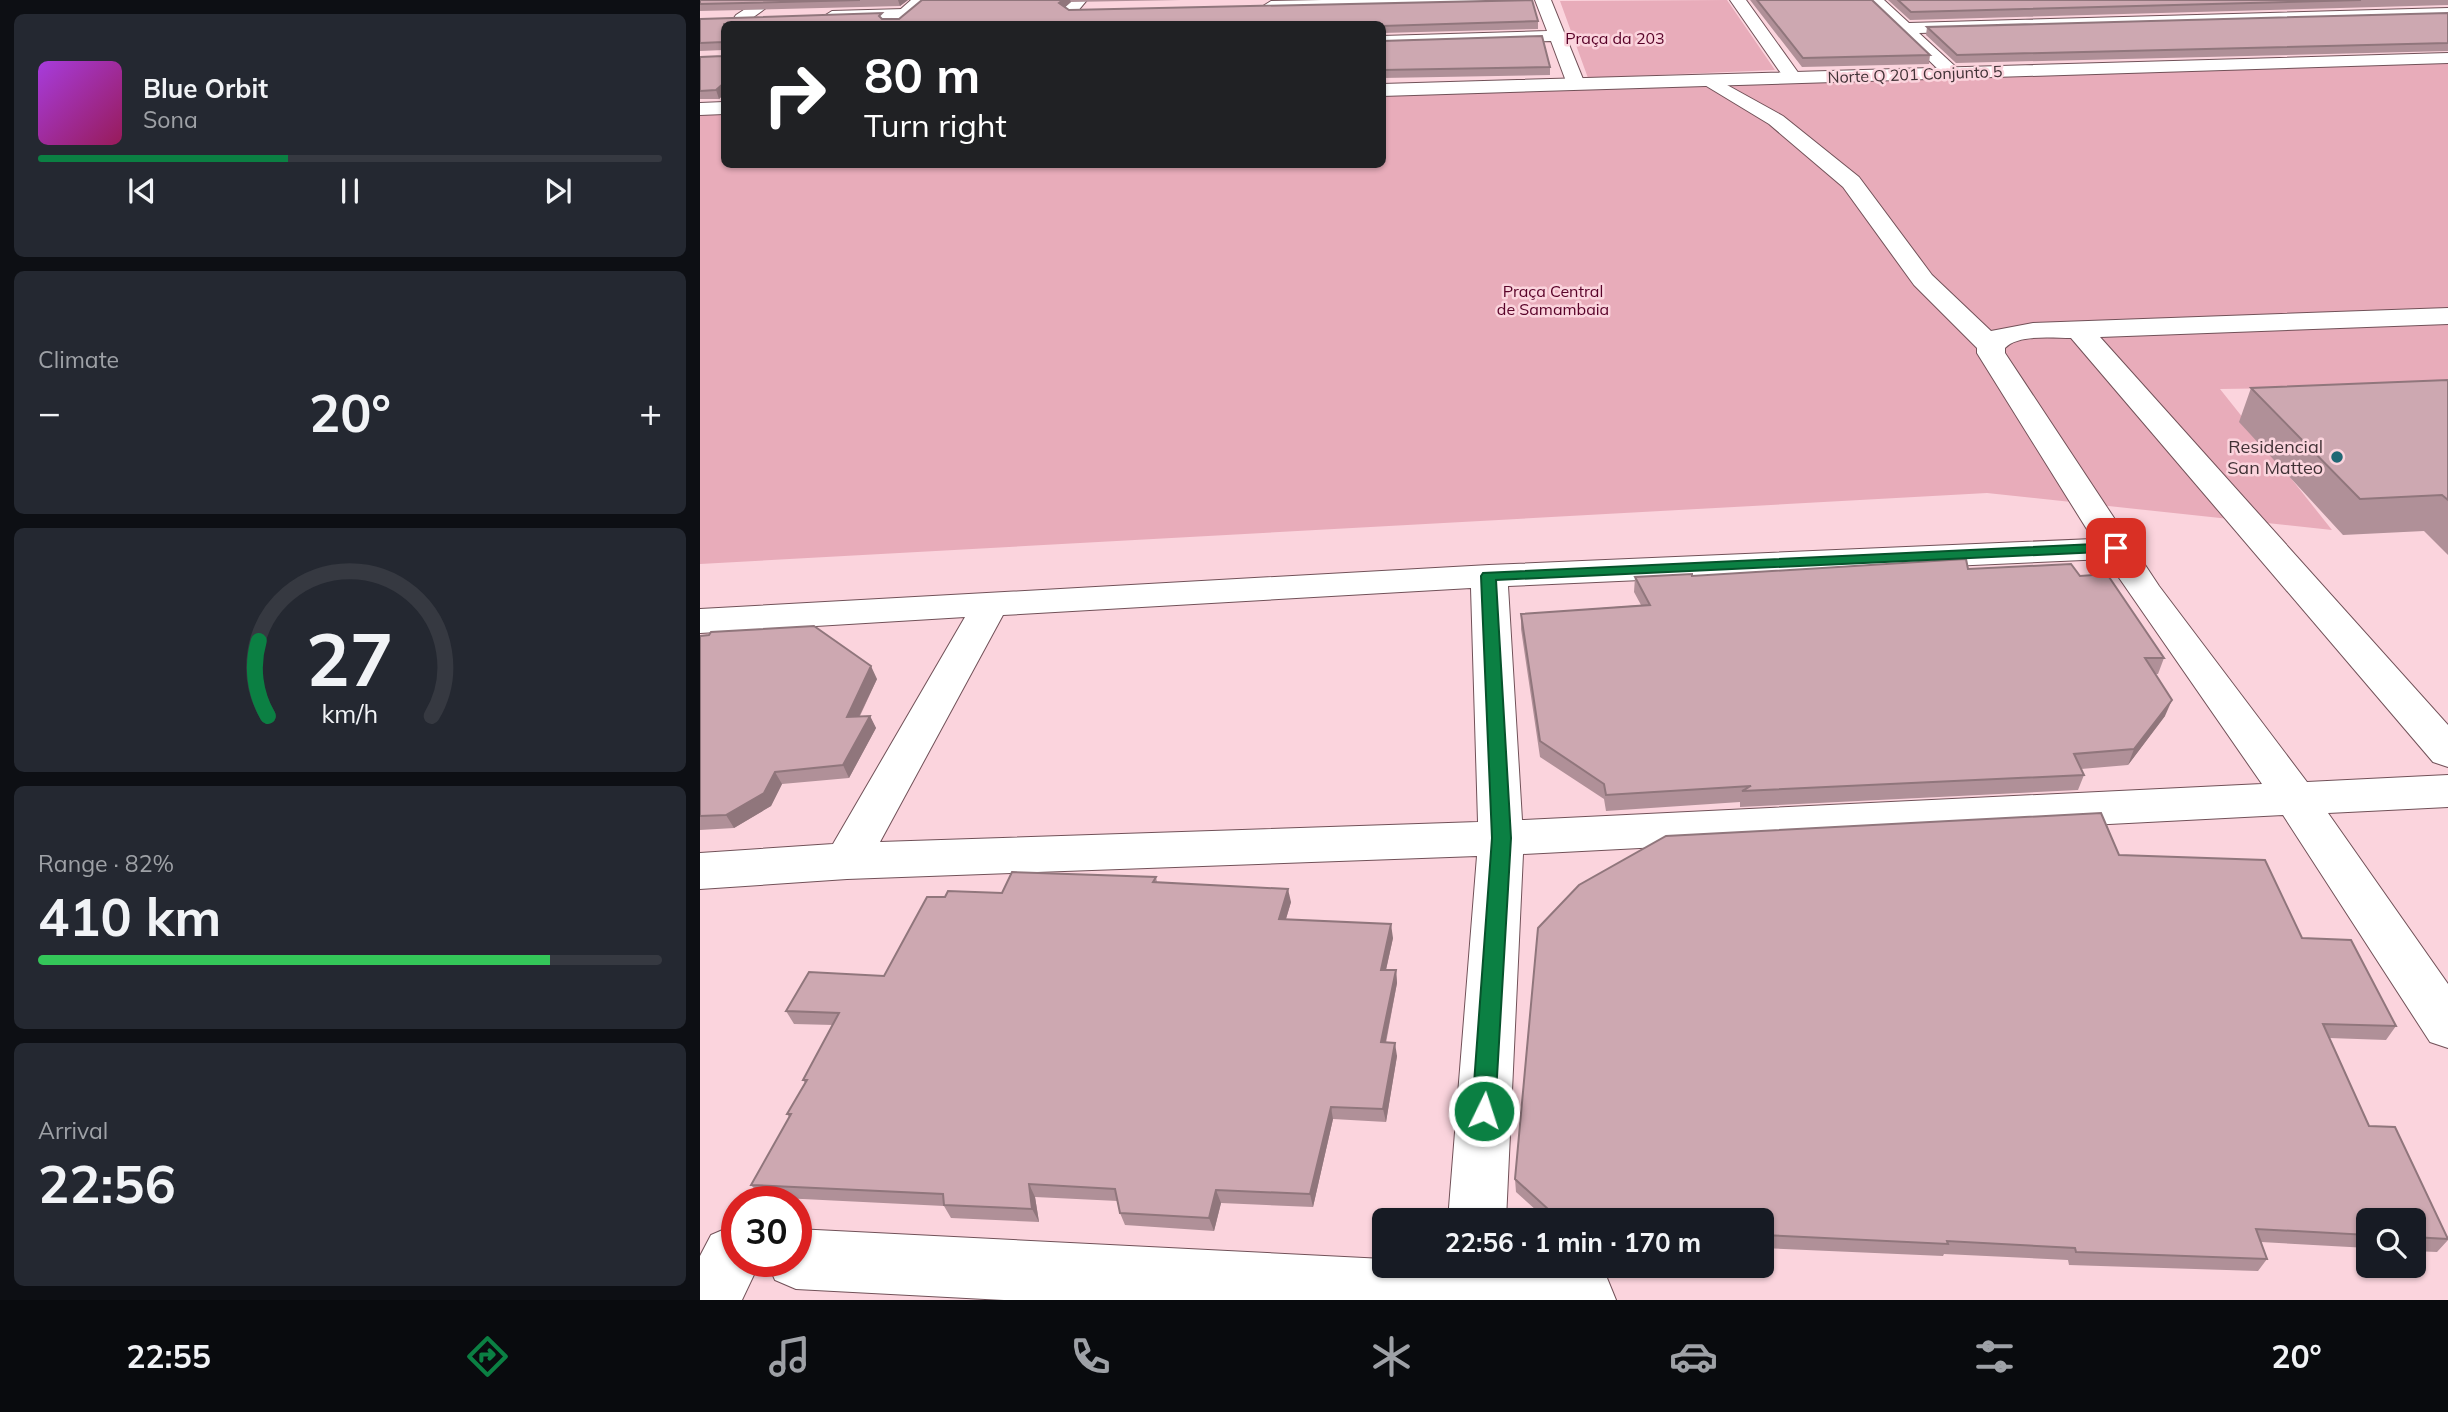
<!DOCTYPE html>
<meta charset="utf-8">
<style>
body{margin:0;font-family:Mulish,sans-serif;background:#242831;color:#f1f3f6;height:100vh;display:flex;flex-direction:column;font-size:26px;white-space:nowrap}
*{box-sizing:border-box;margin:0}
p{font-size:23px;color:#9ea1a6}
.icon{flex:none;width:38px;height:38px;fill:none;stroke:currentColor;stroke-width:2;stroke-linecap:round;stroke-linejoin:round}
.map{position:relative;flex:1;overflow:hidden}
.panel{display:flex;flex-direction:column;gap:14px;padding:14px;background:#0d0f14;width:700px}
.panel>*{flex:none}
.guide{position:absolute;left:21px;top:21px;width:665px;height:147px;border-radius:10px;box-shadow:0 2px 5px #0004;background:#202124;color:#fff;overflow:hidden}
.controls{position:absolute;left:1656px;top:1208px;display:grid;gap:14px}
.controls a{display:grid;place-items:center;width:70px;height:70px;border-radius:10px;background:#171b24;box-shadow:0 2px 5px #0004;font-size:35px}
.speed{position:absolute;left:21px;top:1186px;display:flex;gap:14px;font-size:35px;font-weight:700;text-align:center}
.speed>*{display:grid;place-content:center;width:91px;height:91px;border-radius:50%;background:#171b24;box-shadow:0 2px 5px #0004;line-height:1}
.speed .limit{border:10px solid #d22;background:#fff;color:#111}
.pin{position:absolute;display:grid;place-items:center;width:60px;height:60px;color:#fff;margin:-30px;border-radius:14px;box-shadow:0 4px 10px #0006}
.me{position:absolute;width:77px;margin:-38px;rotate:4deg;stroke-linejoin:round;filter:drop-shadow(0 0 5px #0008)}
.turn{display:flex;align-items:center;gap:24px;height:147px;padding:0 28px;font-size:32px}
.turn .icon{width:91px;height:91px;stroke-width:2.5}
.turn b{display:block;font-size:49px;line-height:60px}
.big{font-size:52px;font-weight:700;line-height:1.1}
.panel .tile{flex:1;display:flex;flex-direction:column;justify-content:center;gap:10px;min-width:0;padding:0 24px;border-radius:10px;background:#242831}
.panel .dial{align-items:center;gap:0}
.dial svg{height:182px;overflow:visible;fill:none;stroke:#363941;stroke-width:7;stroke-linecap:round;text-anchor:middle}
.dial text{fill:#f1f3f6;stroke:none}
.song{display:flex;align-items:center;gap:21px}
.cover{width:84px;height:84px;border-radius:10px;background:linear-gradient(135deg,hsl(280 70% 55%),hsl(330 70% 35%))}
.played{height:7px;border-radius:4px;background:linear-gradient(90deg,#0b8043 40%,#363941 40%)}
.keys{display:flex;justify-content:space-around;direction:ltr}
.heat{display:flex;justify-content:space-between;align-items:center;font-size:38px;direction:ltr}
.charge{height:10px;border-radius:5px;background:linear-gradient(90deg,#34c759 82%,#363941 0)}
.trip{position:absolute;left:672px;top:1208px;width:402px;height:70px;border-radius:10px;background:#171b24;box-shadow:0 2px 5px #0004;font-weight:700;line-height:70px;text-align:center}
.dock{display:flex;height:112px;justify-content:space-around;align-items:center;background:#090b0e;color:#9ea1a6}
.dock .icon{width:49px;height:49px}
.dock .active{color:#0b8043}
.dock b{font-size:32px;color:#f1f3f6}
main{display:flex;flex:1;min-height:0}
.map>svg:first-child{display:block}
.green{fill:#e8acba}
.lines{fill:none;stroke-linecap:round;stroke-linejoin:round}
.street-casing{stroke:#715158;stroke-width:2}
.secondary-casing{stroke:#715158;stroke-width:2}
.street{fill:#fff;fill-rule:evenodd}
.secondary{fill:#fff;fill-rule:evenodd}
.wall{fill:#b09098}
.shaded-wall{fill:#90767c}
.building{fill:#cda8b1;stroke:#90767c;stroke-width:2}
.route{fill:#0b8043;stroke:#07532c;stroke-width:2}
.poi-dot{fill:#206875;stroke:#fbd4dd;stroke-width:2.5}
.labels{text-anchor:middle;stroke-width:5;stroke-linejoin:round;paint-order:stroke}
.far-park-label{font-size:16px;fill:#580228;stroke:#fbd4dd}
.far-street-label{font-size:16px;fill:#413236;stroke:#fbd4dd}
.poi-label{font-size:18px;fill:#413236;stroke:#fbd4dd;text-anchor:end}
</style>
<main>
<section class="panel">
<div class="tile">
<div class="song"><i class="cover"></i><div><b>Blue Orbit</b><p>Sona</p></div></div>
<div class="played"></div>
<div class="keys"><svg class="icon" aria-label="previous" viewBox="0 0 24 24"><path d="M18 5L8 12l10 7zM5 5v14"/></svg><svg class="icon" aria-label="pause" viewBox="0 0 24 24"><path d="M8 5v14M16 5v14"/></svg><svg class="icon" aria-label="next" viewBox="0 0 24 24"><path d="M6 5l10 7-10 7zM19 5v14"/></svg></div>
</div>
<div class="tile"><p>Climate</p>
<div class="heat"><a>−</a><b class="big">20°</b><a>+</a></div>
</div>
<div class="tile dial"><svg viewBox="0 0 100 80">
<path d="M14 69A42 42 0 1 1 86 69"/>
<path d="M14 69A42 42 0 0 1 10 36" stroke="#0b8043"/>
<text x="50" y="56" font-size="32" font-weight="700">27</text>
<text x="50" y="72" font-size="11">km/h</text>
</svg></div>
<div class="tile"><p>Range · 82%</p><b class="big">410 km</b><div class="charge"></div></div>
<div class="tile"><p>Arrival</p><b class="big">22:56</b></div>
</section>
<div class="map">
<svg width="1748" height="1300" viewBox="0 0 1748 1300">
<rect width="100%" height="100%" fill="#fbd4dd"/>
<path class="green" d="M1027,0L1075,70L888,78L860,1Z
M1748,58V386L1520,389L1632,530L1287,493L0,564V107L24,106V164H682L683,88Z"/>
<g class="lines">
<g class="street-casing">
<path id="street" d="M59,0H77L48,21H36L34,18L36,15Z
M371,0H387L367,24H351Z
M622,0H814L806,5L571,11L563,6L571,1Z
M835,0H851L885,84L883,88H869L867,84L851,41L682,46V36L847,31Z
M1030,0H1046L1102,78L1099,82H1087Z
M1167,0H1184L1209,23L1748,8V18L1219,33L1258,69L1261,73L1252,78L1246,77Z
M204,9L210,11L212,14L210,17L132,21L124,16L132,11Z
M1009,75L1083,116L1159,177L1232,275L1291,331L1333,323L1748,308V324L1400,337L1748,725V767L1733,762L1371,338C1353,338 1318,334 1305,348V353L1459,586L1607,782L1748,775V807L1628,813L1748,984V1048L1730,1042L1583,815L823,854L806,1220H748L777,856L147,879L0,889V853L133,844L265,617L0,633V609L789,565L1393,539L1277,353V348L1214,285L1143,187L1069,124L1003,84L1000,80L1003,76ZM1406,559L1562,784L822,820L808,586ZM771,588L778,822L180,842L303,615Z
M32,1226L37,1228V1262H60L42,1300H0V1256L11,1235Z
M96,1229L684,1259V1265C745,1265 854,1256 907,1278L916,1300H304L96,1289L75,1280L67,1262H96Z"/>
</g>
<g class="secondary-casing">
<path id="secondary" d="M211,0H229L201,24H184Z
M1748,53V63L682,96V84Z
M24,102V114L0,115V103Z"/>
</g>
<use href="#street" class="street"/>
<use href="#secondary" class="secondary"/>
</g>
<path class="wall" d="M0,0H208L200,6L0,11Z
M222,0H481L371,2L365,7L369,10L838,21V29L682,33V24H24V94L19,99H0V57L23,56V50L0,51V19H199Z
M1050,0H1172L1230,55L1229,64L1102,67Z
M1188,0H1748V5L1210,20Z
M1748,13V51L1256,63L1226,35L1227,27Z
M682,41L850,67V75L682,78Z
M1748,380V555L1724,531L1643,535L1539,422L1551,388Z
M1268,569L1380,576L1464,658L1458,674H1455L1465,716L1428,765L1381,769L1384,775L1378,790L1040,807V802L906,811L904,799L840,757L821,629V614L941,605L934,592L935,577Z
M9,635L177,679L160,716H170L176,728L149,778L82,784L71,806L34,828L0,830V636Z
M1419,855L1602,938L1696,1026L1686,1040L1629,1038L1669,1126L1748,1240L1737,1252L1713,1251V1220H1668V1248L1561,1242L1567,1259L1558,1271L1369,1265L1368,1260L1244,1254L1243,1256L1062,1248V1220H847L816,1192L815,1179Z
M456,877L457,882L591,902L586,919L693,938L686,970H696L697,983L686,1043L697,1056L686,1122L633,1119L613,1207L521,1203L514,1231L425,1225L420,1213L418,1201L335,1197L339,1222L251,1218L244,1206L62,1197L51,1185L89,1117L87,1114L105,1083L103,1080L133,1025L94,1024L86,1011L184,976L245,897L302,893Z"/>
<path class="shaded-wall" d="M198,0H208L200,6Z
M363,0H370L371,2L361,11L359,3Z
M24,83V94L19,99L16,90Z
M171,666L177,679L153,729L147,717Z
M1472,700L1465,716L1428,765L1434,749Z
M170,716L176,728L149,778L143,765Z
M75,772L82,784L71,806L34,828L26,815Z
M588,889L591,902L582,932L579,919Z
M691,924L693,938L683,983L681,970Z
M696,970L697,983L683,1055L681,1042Z
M695,1043L697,1056L686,1122L683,1109Z
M631,1107L633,1119L613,1207L610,1194Z
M329,1184L335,1197L339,1222L332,1209Z
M516,1190L521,1203L514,1231L509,1218Z"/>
<path class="building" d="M0,0H160L0,4Z
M222,0H363L359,3L369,10L832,0L838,21L682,26V24H24V83L16,90L0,91V57L23,56V42L0,43V19L182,13L179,16L182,19H199Z
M1057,0H1172L1230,55L1103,58Z
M1198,0H1661L1211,12Z
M1748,13V43L1257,55L1227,27Z
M842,36L850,67L682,70V41Z
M1748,380V500L1742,495L1660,499L1551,388Z
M1266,559L1268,569L1371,564L1380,576L1407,574L1464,658H1445L1472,700L1434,749L1374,754L1384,775L1042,791L1051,786L906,795L904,784L840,741L821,614L950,605L935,577L992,574V576Z
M114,626L171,666L147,717L170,716L143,765L75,772L64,793L26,815L0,816V636L9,635L11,632Z
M1401,813L1419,855L1565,860L1602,938L1651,940L1696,1026L1623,1024L1669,1126L1695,1127L1748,1239L1713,1237V1220H1668V1235L1556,1229L1567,1259L1376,1252L1375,1248L1247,1241L1248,1244L1062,1235V1220H860L815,1179L838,928L879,885L966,836Z
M312,872L456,877L453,882L588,889L579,919L691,924L681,970H696L681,1042L695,1043L683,1109L631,1107L610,1194L516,1190L509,1218L420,1213L415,1189L329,1184L332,1209L244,1205L243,1194L51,1185L91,1114H87L107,1080H103L139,1013L86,1011L109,972L184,976L227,897H245L248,891L302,893Z"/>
<path class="route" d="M1416,543L1423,548L1421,551L796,580L811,838L795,1111L792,1118L784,1121L776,1118L772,1111L792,838L781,576L783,573Z"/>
<circle class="poi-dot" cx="1637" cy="457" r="7"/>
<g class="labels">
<g class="far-park-label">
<text x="915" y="44">Praça da 203</text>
<text x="853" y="297">Praça Central<tspan x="853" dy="18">de Samambaia</tspan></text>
</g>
<g class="far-street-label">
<text transform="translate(1215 74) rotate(-2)" y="6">Norte Q 201 Conjunto 5</text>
</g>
<g class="poi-label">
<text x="1623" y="453">Residencial<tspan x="1623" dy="21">San Matteo</tspan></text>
</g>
</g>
</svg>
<div class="controls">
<a><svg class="icon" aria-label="search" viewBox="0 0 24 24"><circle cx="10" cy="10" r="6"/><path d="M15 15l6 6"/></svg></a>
</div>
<div class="speed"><div class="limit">30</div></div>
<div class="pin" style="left:1416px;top:548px;background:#d93025"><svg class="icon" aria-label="arrive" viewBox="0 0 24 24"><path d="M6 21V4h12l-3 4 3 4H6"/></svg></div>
<svg class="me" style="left:784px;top:1111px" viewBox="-20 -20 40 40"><circle r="17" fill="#0b8043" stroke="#fff" stroke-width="3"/><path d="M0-11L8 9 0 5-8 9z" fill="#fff"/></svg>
<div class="trip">22:56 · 1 min · 170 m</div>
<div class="guide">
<div class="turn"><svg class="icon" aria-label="right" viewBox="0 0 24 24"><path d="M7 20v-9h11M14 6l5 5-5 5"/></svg><div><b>80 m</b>Turn right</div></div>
</div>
</div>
</main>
<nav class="dock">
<b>22:55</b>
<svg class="icon active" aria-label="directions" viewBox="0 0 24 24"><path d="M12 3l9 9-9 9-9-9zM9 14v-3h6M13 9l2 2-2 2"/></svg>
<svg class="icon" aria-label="music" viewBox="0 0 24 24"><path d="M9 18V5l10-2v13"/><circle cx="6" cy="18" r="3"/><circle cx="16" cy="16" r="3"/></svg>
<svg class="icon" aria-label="phone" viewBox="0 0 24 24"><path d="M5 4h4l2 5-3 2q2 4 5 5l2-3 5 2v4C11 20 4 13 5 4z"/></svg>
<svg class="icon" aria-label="climate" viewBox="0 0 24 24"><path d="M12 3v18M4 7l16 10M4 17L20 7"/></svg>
<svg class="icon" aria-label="car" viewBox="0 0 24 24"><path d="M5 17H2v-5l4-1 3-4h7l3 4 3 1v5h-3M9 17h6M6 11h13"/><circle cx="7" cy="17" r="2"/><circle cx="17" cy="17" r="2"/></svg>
<svg class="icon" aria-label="filters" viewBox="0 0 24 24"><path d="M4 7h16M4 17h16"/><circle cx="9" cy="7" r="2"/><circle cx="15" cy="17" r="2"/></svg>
<b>20°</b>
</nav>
